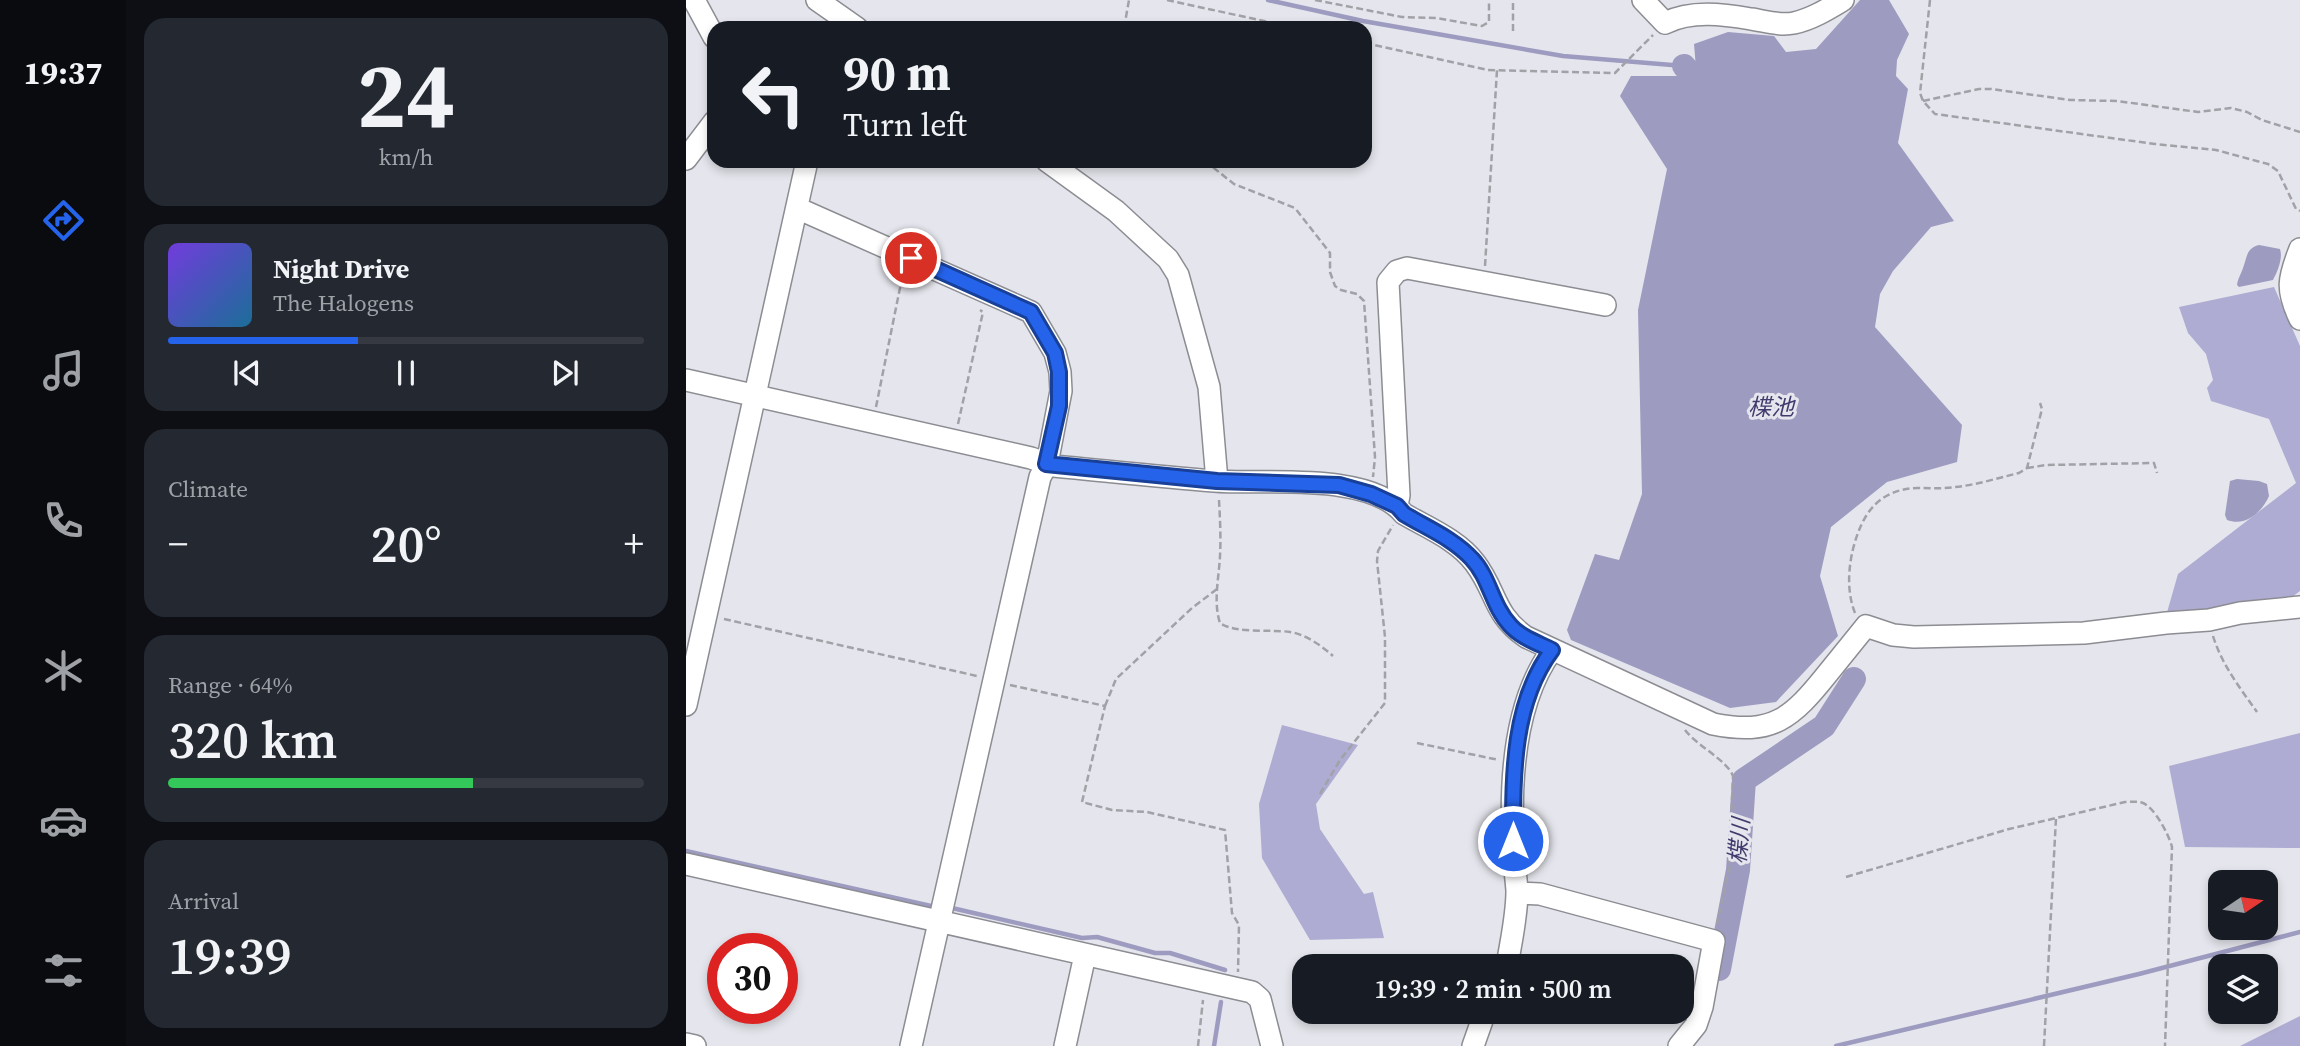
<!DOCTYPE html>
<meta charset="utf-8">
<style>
body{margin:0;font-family:"Source Serif 4","Noto Sans JP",serif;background:#242831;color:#f1f3f6;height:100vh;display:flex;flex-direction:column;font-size:26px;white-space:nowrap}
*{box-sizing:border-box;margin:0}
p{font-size:23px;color:#9ea1a6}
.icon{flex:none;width:38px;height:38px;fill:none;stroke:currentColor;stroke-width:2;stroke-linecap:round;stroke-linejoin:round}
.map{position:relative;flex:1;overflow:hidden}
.sheet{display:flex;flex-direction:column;gap:18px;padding:18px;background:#0d0f14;width:560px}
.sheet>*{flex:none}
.hud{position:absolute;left:21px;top:21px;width:665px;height:147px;border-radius:21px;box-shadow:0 4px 10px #0003;background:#171b24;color:#f1f3f6;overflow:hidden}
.needle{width:46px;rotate:77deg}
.controls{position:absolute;left:1522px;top:870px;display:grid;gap:14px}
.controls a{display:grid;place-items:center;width:70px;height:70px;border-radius:14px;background:#171b24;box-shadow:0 4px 10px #0003;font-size:35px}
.speed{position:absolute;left:21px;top:933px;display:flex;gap:14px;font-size:35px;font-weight:700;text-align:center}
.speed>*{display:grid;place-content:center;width:91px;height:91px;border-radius:50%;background:#171b24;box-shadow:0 4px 10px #0003;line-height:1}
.speed .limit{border:10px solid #d22;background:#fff;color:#111}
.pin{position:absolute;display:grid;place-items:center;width:60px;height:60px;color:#fff;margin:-30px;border:4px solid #fff;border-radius:50%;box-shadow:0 2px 7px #0007}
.me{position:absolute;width:77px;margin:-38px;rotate:0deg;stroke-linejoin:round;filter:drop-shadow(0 0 5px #0008)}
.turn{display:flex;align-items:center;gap:24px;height:147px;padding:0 21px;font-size:32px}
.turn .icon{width:91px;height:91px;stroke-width:2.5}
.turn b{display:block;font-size:49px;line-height:60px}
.big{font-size:52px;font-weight:600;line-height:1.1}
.sheet .tile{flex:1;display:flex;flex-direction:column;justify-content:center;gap:10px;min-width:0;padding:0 24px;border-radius:21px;background:#242831}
.sheet .dial{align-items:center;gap:0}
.dial b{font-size:91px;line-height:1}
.song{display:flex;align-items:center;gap:21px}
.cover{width:84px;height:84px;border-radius:10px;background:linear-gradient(135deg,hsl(260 70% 55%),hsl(200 70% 35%))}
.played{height:7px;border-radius:4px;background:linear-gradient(90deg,#2563eb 40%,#363941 40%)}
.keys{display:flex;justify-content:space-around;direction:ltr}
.heat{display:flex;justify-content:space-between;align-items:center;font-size:38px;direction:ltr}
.charge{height:10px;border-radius:5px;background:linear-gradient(90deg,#34c759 64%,#363941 0)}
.trip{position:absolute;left:606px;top:954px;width:402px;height:70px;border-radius:21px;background:#171b24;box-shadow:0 4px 10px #0003;font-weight:600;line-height:70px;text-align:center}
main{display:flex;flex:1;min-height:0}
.menu{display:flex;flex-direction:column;width:126px;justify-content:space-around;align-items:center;background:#090b0e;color:#9ea1a6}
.menu .icon{width:49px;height:49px}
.menu .active{color:#2563eb}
.menu b{font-size:32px;color:#f1f3f6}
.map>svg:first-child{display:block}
.forest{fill:#aeacd2}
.water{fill:#9d9bc0}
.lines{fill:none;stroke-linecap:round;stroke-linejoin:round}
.stream{stroke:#9d9bc0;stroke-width:4.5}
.river{stroke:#9d9bc0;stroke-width:24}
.minor-casing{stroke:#8c8c93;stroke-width:24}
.path{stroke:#a1a1a7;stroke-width:2.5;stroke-dasharray:7 3.5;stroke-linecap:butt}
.minor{stroke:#fff;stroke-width:21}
.route-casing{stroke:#184099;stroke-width:18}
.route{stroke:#2563eb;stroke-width:12}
.labels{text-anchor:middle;stroke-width:6;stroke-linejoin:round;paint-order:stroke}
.water-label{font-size:23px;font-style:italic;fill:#413b6d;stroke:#e5e5ed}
</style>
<main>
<nav class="menu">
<b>19:37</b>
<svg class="icon active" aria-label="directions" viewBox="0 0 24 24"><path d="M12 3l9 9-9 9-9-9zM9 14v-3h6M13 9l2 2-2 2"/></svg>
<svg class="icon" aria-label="music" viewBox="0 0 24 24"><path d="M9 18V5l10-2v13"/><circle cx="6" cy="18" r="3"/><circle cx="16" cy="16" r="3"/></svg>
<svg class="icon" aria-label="phone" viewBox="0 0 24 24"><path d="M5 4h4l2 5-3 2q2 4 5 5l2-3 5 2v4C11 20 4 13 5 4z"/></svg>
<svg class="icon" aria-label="climate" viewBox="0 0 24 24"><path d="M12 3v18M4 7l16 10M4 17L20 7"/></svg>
<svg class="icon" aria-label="car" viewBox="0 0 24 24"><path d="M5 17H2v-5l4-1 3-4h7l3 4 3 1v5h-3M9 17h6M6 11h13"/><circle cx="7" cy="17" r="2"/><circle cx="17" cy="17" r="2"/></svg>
<svg class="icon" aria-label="filters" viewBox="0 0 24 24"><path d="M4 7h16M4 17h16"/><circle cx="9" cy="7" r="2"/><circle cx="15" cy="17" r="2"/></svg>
</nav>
<section class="sheet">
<div class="tile dial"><b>24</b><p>km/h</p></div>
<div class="tile">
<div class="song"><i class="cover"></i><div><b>Night Drive</b><p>The Halogens</p></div></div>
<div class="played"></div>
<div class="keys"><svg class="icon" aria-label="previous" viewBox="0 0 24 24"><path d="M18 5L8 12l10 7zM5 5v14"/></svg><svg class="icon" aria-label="pause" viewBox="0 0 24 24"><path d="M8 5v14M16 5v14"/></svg><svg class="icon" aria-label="next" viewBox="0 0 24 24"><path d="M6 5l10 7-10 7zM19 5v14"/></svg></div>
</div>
<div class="tile"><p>Climate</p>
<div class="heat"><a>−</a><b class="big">20°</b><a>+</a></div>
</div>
<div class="tile"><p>Range · 64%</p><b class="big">320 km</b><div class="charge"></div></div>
<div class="tile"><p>Arrival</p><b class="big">19:39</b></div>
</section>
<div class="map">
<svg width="1614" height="1046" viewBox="0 0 1614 1046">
<rect width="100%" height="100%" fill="#e5e5ed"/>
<path class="forest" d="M1588,287L1614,346V591L1602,600L1480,616L1492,574L1610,483L1583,419L1525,401L1521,388L1527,380L1520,354L1502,333L1493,307Z
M596,725L672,745L630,804L634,829L678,894L687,892L698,938L624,940L576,858L573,804Z
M1614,733V848L1499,847L1483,766Z
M1614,1016V1046H1554Z"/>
<path class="water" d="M1174,0H1203L1223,34L1211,60L1210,76L1222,89L1212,143L1268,221L1245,227L1207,271L1194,294L1189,327L1276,425L1271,462L1201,482L1145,527L1134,576L1152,636L1090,702L1044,708L885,640L881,630L909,554L933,560L956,494L952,310L981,169L934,96L945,76H999L1010,68L1008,44L1042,32L1088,36L1100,52L1130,49Z
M1573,245L1594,249C1597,258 1592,271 1587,280L1553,287L1551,285C1552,278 1555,274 1557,268C1561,258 1560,248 1573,245Z
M1551,479L1573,481L1581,484L1583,496C1576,512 1560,527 1541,520L1539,515L1544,481Z"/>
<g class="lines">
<path class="stream" d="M582,0L677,21L877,56L998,66
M0,851L245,906
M266,908L396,938L411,937L469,953H484L539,970
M528,1046L535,1002
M1150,1046L1453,974L1614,932"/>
<path class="river" d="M998,66L1026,97
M1033,969L1052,870L1058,780L1138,726L1168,679"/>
<g class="minor-casing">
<path id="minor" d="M8,0L28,37
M131,0L171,28
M957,0L979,23C1005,10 1037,14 1065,19C1079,21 1093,26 1108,23C1126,19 1142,9 1157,0
M0,159L28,122
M361,161L430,211L482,259L492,275L523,387L531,481
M111,208L345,312L369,353L374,372L375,391L361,464L354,477L225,1046
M1614,249C1602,279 1600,290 1614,319
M0,380L345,458L368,466C421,471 474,477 528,481C578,485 683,471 718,514C742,528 772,540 789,563C811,592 807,614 840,637L1027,724C1087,736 1106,718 1142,673C1155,657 1167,642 1180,626L1207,635L1228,637L1398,633L1480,623L1523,620L1554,613L1614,607
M711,506L713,495L702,282L711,271L721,268L919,305
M0,705L121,161
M0,864L566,992L574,999L586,1046
M831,893L854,894L1028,941L1016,1007L1010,1025L993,1046
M821,966C825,941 831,916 831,891C830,875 827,859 827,842C824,779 828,702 866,650
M0,1044L9,1046
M379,1046L399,955
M787,1046L799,1012"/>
</g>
<path class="path" d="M481,0L610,28
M629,0L716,17L750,18L796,26L803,22V0
M1244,0L1234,93L1237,101L1249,114L1469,144L1530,150L1582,164L1592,171L1610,209L1614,211
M438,28L443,0
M827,31V0
M679,43L802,70L929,73L967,35
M1237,101L1293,89H1305L1384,100L1431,101L1512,112L1545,108L1561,112L1576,120L1614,132
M519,161L548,184L609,208L644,253V272L649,286L655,290L671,294L678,301L689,457L687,477
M799,266L811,70
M190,407L217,273
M272,424L297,312L294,310
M1341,468L1360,465L1468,463L1471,473
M533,500C534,518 535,537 534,556C533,577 527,602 534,623C550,634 584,629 604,632C619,634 636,646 647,656
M1169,613C1161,593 1162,570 1167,549C1176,514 1192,489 1232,488C1244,488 1257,489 1269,487C1290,485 1312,478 1333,473L1341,468L1356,409L1354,403
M38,619L291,676
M1527,636C1536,665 1554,688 1571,712
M324,685L419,706L396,802L426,810L461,812L539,830L546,913L553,925L552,972
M419,706L430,679L506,608L531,589
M999,730C1011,746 1041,760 1047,776L1043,869L1031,924
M731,743L813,760
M634,794L654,760L699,703V637L691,561L692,551L707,525
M1160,877L1323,829L1439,802C1445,802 1451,801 1457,803C1469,808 1483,835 1486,847L1479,1046
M512,1046L517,1000
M1358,1046L1370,818"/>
<use href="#minor" class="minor"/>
</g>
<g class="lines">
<g class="route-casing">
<path id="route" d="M225,258L345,312L369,353L373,372V406L360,464L531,481L653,485L685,494L711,506L718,514C741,528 768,539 786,559C804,578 806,606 824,625C834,637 852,643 866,650C826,703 827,777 827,841"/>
</g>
<use href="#route" class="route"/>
</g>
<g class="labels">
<g class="water-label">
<text x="1085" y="415">楪池</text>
<text transform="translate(1053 841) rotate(-85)" y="8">楪川</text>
</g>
</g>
</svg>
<div class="controls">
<a><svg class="needle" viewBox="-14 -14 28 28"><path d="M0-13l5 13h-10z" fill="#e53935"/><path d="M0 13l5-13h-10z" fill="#9ea1a6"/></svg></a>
<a><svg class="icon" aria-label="layers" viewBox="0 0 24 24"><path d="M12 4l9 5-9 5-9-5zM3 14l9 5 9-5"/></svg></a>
</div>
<div class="speed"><div class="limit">30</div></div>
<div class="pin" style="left:225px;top:258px;background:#d93025"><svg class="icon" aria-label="arrive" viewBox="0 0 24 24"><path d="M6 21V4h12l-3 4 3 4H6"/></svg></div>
<svg class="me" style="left:827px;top:841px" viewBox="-20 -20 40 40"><circle r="17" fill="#2563eb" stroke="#fff" stroke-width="3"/><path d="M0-11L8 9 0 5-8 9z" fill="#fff"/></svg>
<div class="trip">19:39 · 2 min · 500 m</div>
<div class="hud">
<div class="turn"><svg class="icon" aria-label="left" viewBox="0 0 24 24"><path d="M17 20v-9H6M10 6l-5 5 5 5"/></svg><div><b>90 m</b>Turn left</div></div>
</div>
</div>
</main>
